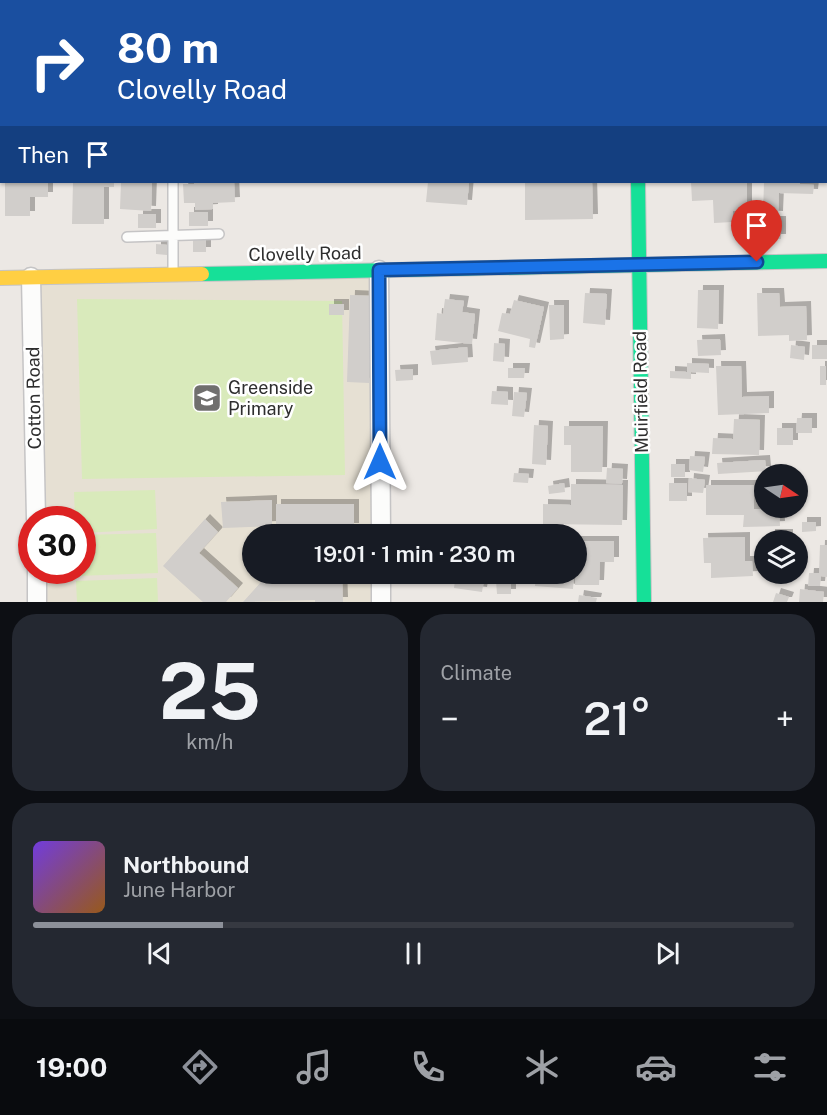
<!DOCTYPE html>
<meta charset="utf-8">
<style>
body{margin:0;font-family:"Public Sans",sans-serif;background:#242831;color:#f1f3f6;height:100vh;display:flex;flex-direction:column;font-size:22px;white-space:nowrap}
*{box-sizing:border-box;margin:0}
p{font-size:20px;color:#9ea1a6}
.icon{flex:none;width:33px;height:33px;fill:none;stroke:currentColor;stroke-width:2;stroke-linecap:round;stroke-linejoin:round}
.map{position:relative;height:602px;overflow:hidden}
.drawer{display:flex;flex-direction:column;gap:12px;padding:12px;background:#0d0f14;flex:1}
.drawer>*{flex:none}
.top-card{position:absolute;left:0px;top:0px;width:828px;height:183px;box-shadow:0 2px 4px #0004;background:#1a4fa0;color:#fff;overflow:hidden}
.needle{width:39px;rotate:103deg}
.controls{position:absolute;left:754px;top:464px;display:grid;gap:12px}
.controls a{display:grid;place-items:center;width:54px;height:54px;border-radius:50%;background:#171b24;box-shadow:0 2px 4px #0004;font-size:30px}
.speed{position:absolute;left:18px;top:506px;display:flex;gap:12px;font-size:30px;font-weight:700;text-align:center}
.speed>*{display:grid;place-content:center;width:78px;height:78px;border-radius:50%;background:#171b24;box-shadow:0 2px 4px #0004;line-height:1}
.speed .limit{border:9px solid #d22;background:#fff;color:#111}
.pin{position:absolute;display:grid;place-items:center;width:51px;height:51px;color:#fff;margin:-62px -26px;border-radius:50% 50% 50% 0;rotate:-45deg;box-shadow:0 0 6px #0007}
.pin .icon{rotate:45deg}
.me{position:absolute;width:66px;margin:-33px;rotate:0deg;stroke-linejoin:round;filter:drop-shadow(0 0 4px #0008)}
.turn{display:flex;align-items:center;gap:21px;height:126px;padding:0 18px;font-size:27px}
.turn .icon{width:78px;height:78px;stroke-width:2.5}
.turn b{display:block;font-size:42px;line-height:51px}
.then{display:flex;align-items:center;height:57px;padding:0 18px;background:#0003;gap:12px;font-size:22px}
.big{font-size:45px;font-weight:600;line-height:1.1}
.drawer .card{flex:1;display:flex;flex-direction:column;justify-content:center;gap:9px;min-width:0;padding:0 21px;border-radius:24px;background:#242831}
.drawer .dial{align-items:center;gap:0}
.dial b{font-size:78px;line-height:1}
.song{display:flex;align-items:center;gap:18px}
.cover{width:72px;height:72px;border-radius:9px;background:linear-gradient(135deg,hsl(260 70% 55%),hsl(30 70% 35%))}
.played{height:6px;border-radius:3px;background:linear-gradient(90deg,#8c9099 25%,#363941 25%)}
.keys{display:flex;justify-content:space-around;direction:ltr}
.heat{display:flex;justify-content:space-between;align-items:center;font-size:33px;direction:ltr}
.drawer .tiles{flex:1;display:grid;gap:12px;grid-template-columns:1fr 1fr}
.card:last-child{grid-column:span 2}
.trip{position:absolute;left:242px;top:524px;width:345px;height:60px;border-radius:30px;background:#171b24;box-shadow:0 2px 4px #0004;font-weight:600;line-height:60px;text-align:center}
.menu{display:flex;height:96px;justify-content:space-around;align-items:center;background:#090b0e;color:#9ea1a6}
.menu .icon{width:42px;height:42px}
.menu .current{color:#8c9099}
.menu b{font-size:27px;color:#f1f3f6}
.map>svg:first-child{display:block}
.education{fill:#e6e0d3}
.pitch{fill:#d9eabb}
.building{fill:#d1cecb;filter:url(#shadow)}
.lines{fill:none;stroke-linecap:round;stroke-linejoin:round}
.lane-casing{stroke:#c5c4c5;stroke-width:12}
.street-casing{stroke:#c5c4c5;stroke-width:21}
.fast-casing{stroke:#c5c4c5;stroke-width:16}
.slow-casing{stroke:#c5c4c5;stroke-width:16}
.lane{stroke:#fcfcfb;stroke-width:9}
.street{stroke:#fcfcfb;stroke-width:18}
.fast{stroke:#16e098;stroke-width:14}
.slow{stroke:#ffcf43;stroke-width:14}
.route-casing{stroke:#114b97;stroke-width:15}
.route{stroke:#1a73e8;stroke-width:10}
.labels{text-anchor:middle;stroke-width:5;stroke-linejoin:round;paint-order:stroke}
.street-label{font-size:18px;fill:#2e2e2e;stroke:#fff}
.poi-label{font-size:18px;fill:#2e2e2e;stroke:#fff;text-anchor:start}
</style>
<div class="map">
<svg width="827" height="602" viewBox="0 0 827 602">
<defs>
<filter id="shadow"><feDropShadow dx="5" dy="-5" stdDeviation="0" flood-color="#0004"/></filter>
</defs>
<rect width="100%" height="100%" fill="#ece8e4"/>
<path class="education" d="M379,270L381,534H252V573H381V602H37V570H82V519H36L31,277Z"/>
<path class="pitch" d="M77,299L342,301L345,475L82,479Z
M155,490L157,529L83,533L82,519H75L74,492Z
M156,533L158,573L77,576V570H82L83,535Z
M157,578L158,602H77L76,581Z"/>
<path class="building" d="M5,182H48V197H30V216H5Z
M73,182H114V187H104V224H72Z
M121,182H152L151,211L120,209Z
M194,182H234L235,202L213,203V209L195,210V203H184L183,184H194Z
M428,182H469L467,205L426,202Z
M525,182H592L593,219L525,220Z
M691,182H747V211H733V222L714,223L713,200L692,201Z
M764,182H800V184L814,185L813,194L779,193L778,216L763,215Z
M189,212H208V226H189Z
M138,214H156V228H138Z
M760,221H781V239H760Z
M193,238H206V252H193Z
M156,244L167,245V255L156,254Z
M698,290H719L718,329L697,328Z
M585,293L607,294L605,325L583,323Z
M757,293H779L780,307L806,306L807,340L789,341V335L758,336Z
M350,295L373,296L369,383L347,382Z
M445,299L464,301L462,312L475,314L472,344L435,340L437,313L443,314Z
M514,300L544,307L535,348L529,347L530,339L498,331L502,313L510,314Z
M329,304H344V315H329Z
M549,305H564V339L550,340Z
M720,339L721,355L698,356L697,340Z
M494,343L505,344L504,362L493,361Z
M791,345L805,347L804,360L790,358Z
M812,345H827V359H812Z
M467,347L468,362L432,365L430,351Z
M687,363L709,364V373L691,372V379L670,378V371L687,372Z
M716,366H741L742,397L769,396V413L718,415Z
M820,366H826V385H820Z
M508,368H525L524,378H508Z
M413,369V380L396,381L395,370Z
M492,391L508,392V405L491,404Z
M514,392L527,393L524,417L512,416Z
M797,418H812V433H796Z
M734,419L760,420L759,455L712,454L713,438L733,439Z
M534,425L548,426L546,465L532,464Z
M564,426H603L602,472H571V445H564Z
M777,428H793V445H777Z
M690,456L705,457L703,472L689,470Z
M765,460L766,471L718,474L717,463Z
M671,464H685V477H671Z
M607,468L623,469L622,484L606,483Z
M514,473L529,474L528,483L513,482Z
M689,478L705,480L703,493L688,492Z
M564,483L565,492L549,494L548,486Z
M669,483H687V501H669Z
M571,484L623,485L622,525L543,524V504L571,505Z
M706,485H754V509H779L780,526L743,527L744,515H706Z
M272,500V526L223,528L221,502Z
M276,504H354V528H276Z
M205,519L218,532L199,553L238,588L226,602H203L163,566Z
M802,522H816V531L802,532Z
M518,531H563V534H518Z
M770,534H788V540H770Z
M745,537V561H752L753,576L711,578V563H704L703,538Z
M576,541H614V562H600L599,585H575Z
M820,545H827V577L821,576L820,586H808L809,573H819Z
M262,573H342L343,602H315V600L243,602L262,581Z
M456,573H485L482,592L454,588Z
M536,573H574L573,589L535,586Z
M496,581H511V594H497Z
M800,589L824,592L823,602H799Z
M776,593L789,597L787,602H773Z
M579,595L597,598L596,602H578Z"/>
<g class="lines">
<g class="lane-casing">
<path id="lane" d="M62,0V2
M108,0V2
M173,182V272
M127,237L219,234"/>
</g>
<g class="street-casing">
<path id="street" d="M634,0V2
M379,270L381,534
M31,277L36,519
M37,570V602
M381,573V602"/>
</g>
<g class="fast-casing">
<path id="fast" d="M638,182L644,602
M202,274L827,261"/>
</g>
<g class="slow-casing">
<path id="slow" d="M0,278L202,274"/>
</g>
<use href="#lane" class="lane"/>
<use href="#street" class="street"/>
<use href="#fast" class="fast"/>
<use href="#slow" class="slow"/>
</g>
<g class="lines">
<g class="route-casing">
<path id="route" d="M380,462L379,270L757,262"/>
</g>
<use href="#route" class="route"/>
</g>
<defs>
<g id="school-square" transform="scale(1.5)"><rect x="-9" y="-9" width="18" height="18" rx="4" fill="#706f6e" stroke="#fff"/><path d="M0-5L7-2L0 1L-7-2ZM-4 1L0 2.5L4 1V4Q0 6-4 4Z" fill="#fff"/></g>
</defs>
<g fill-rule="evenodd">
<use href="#school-square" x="207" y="398"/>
</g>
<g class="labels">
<g class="street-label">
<text transform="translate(305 254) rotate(-1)" y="6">Clovelly Road</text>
<text transform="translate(641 392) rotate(-91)" y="6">Muirfield Road</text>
<text transform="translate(34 398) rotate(-91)" y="6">Cotton Road</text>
</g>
<g class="poi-label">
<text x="228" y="394">Greenside<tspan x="228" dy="21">Primary</tspan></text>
</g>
</g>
</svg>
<div class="controls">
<a><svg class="needle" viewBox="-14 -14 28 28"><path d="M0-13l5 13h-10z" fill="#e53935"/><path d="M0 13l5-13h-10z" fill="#9ea1a6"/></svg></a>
<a><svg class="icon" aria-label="layers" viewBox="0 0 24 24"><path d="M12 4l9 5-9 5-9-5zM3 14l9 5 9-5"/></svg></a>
</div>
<div class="speed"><div class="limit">30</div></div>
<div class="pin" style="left:757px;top:262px;background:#d93025"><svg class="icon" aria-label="arrive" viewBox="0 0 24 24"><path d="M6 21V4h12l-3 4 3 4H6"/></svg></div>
<svg class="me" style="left:380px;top:462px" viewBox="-20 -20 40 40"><path d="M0-17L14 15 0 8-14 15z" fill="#1a73e8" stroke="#fff" stroke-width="4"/></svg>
<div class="trip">19:01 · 1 min · 230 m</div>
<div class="top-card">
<div class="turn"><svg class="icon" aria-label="right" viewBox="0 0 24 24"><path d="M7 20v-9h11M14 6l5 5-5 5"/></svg><div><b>80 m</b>Clovelly Road</div></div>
<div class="then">Then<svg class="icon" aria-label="arrive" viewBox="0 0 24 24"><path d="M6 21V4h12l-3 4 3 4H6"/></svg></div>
</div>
</div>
<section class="drawer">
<div class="tiles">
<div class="card dial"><b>25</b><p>km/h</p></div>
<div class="card"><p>Climate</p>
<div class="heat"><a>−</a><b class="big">21°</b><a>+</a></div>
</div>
<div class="card">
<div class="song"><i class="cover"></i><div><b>Northbound</b><p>June Harbor</p></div></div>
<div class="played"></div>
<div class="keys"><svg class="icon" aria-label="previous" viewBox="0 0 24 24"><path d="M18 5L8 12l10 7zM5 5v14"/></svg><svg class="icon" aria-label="pause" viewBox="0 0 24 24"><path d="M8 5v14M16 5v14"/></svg><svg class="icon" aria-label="next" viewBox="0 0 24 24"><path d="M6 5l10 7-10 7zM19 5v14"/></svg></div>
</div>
</div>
</section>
<nav class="menu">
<b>19:00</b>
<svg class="icon current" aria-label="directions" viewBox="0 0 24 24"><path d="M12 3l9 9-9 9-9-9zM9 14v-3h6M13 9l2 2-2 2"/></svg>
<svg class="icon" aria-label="music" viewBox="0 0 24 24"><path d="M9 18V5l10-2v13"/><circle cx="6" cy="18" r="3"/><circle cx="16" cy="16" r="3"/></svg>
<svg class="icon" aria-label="phone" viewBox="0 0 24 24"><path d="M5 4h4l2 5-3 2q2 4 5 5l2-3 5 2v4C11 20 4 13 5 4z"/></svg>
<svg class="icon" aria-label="climate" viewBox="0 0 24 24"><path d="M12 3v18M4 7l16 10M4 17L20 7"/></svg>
<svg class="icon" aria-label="car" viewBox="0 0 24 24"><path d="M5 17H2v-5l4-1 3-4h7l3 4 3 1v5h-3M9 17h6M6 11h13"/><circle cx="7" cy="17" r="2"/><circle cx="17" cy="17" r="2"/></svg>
<svg class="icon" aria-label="filters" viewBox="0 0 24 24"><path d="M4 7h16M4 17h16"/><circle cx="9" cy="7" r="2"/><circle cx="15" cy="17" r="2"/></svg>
</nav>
